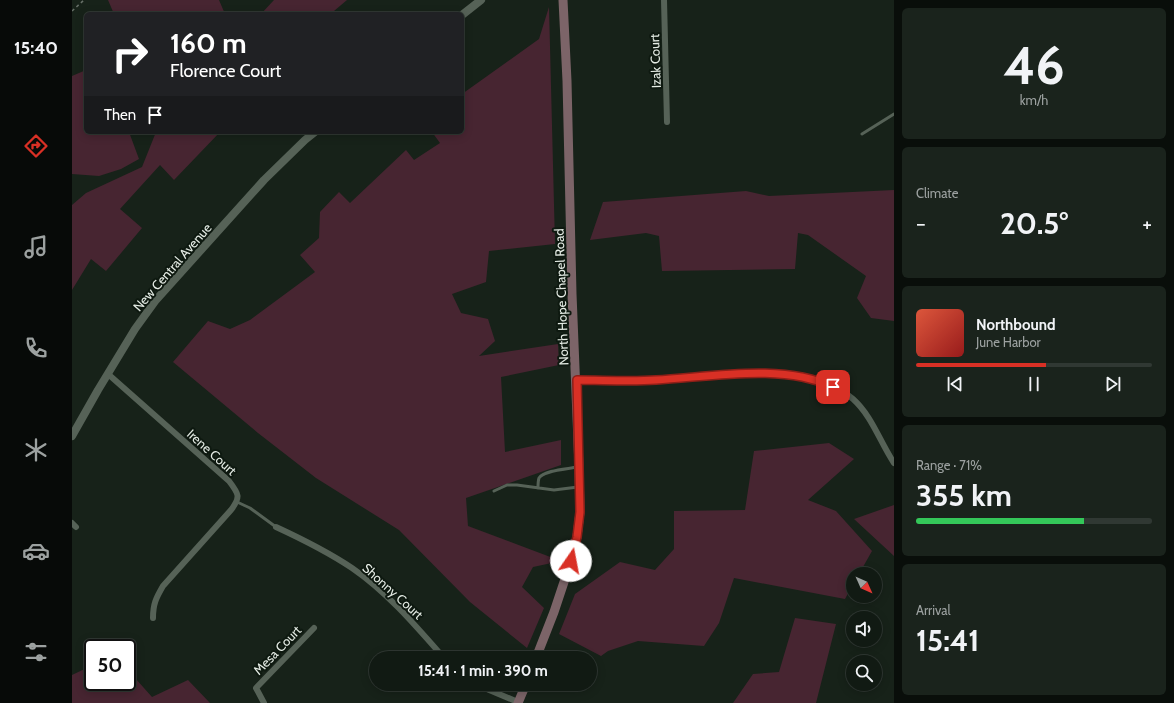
<!DOCTYPE html>
<meta charset="utf-8">
<style>
body{margin:0;font-family:Cabin,sans-serif;background:#1a231c;color:#f1f3f6;height:100vh;display:flex;flex-direction:column;font-size:15px;white-space:nowrap}
*{box-sizing:border-box;margin:0}
p{font-size:13px;color:#9ca1a0}
.icon{flex:none;width:22px;height:22px;fill:none;stroke:currentColor;stroke-width:2;stroke-linecap:round;stroke-linejoin:round}
.map{position:relative;flex:1;overflow:hidden}
.panel{display:flex;flex-direction:column;gap:8px;padding:8px;background:#090e0a;width:280px}
.panel>*{flex:none}
.guide{position:absolute;left:12px;top:12px;width:380px;height:122px;border-radius:6px;box-shadow:0 2px 10px #0003,0 0 0 1px #303833;background:#202124;color:#fff;overflow:hidden}
.needle{width:26px;rotate:135deg}
.fabs{position:absolute;left:774px;top:567px;display:grid;gap:8px}
.fabs a{display:grid;place-items:center;width:36px;height:36px;border-radius:50%;background:#111a13;box-shadow:0 2px 10px #0003,0 0 0 1px #303833;font-size:20px}
.speed{position:absolute;left:12px;top:639px;display:flex;gap:8px;font-size:20px;font-weight:700;text-align:center}
.speed>*{display:grid;place-content:center;width:52px;height:52px;border-radius:50%;background:#111a13;box-shadow:0 2px 10px #0003,0 0 0 1px #303833;line-height:1}
.speed .limit{border:2px solid #111;border-radius:6px;background:#fff;color:#111}
.pin{position:absolute;display:grid;place-items:center;width:34px;height:34px;color:#fff;margin:-17px;border-radius:8px;box-shadow:0 2px 6px #0006}
.me{position:absolute;width:44px;margin:-22px;rotate:12deg;stroke-linejoin:round;filter:drop-shadow(0 0 3px #0008)}
.turn{display:flex;align-items:center;gap:14px;height:84px;padding:0 20px;font-size:18px}
.turn .icon{width:52px;height:52px;stroke-width:2.5}
.turn b{display:block;font-size:28px;line-height:34px}
.then{display:flex;align-items:center;height:38px;padding:0 20px;background:#0003;gap:8px;font-size:15px}
.big{font-size:30px;font-weight:700;line-height:1.1}
.panel .tile{flex:1;display:flex;flex-direction:column;justify-content:center;gap:6px;min-width:0;padding:0 14px;border-radius:6px;background:#1a231c}
.panel .dial{align-items:center;gap:0}
.dial b{font-size:52px;line-height:1}
.song{display:flex;align-items:center;gap:12px}
.cover{width:48px;height:48px;border-radius:6px;background:linear-gradient(135deg,hsl(10 70% 55%),hsl(0 70% 35%))}
.played{height:4px;border-radius:2px;background:linear-gradient(90deg,#d93025 55%,#303833 55%)}
.keys{display:flex;justify-content:space-around;direction:ltr}
.heat{display:flex;justify-content:space-between;align-items:center;font-size:22px;direction:ltr}
.charge{height:6px;border-radius:3px;background:linear-gradient(90deg,#34c759 71%,#303833 0)}
.trip{position:absolute;left:297px;top:651px;width:228px;height:40px;border-radius:20px;background:#111a13;box-shadow:0 2px 10px #0003,0 0 0 1px #303833;font-weight:700;line-height:40px;text-align:center}
main{display:flex;flex:1;min-height:0}
.tabs{display:flex;flex-direction:column;width:72px;justify-content:space-around;align-items:center;background:#070a08;color:#9ca1a0}
.tabs .icon{width:28px;height:28px}
.tabs .on{color:#d93025}
.tabs b{font-size:18px;color:#f1f3f6}
.map>svg:first-child{display:block}
.green{fill:#472531}
.lines{fill:none;stroke-linecap:round;stroke-linejoin:round}
.path{stroke:#687169;stroke-width:1.5;stroke-dasharray:3 3;stroke-linecap:butt}
.service{stroke:#566257;stroke-width:3}
.minor{stroke:#566257;stroke-width:6}
.tertiary{stroke:#566257;stroke-width:8}
.secondary{stroke:#7c6468;stroke-width:9}
.route-casing{stroke:#8d1f18;stroke-width:10}
.route{stroke:#d93025;stroke-width:7}
.labels{text-anchor:middle;stroke-width:4;stroke-linejoin:round;paint-order:stroke}
.street-label{font-size:13px;fill:#e5ece5;stroke:#0e1910}
</style>
<main>
<nav class="tabs">
<b>15:40</b>
<svg class="icon on" aria-label="directions" viewBox="0 0 24 24"><path d="M12 3l9 9-9 9-9-9zM9 14v-3h6M13 9l2 2-2 2"/></svg>
<svg class="icon" aria-label="music" viewBox="0 0 24 24"><path d="M9 18V5l10-2v13"/><circle cx="6" cy="18" r="3"/><circle cx="16" cy="16" r="3"/></svg>
<svg class="icon" aria-label="phone" viewBox="0 0 24 24"><path d="M5 4h4l2 5-3 2q2 4 5 5l2-3 5 2v4C11 20 4 13 5 4z"/></svg>
<svg class="icon" aria-label="climate" viewBox="0 0 24 24"><path d="M12 3v18M4 7l16 10M4 17L20 7"/></svg>
<svg class="icon" aria-label="car" viewBox="0 0 24 24"><path d="M5 17H2v-5l4-1 3-4h7l3 4 3 1v5h-3M9 17h6M6 11h13"/><circle cx="7" cy="17" r="2"/><circle cx="17" cy="17" r="2"/></svg>
<svg class="icon" aria-label="filters" viewBox="0 0 24 24"><path d="M4 7h16M4 17h16"/><circle cx="9" cy="7" r="2"/><circle cx="15" cy="17" r="2"/></svg>
</nav>
<div class="map">
<svg width="822" height="703" viewBox="0 0 822 703">
<rect width="100%" height="100%" fill="#172219"/>
<path class="green" d="M36,0H147L153,14H42Z
M202,0H275L262,11L251,14H189Z
M477,7L483,244L417,251L414,282L380,294L389,313L416,319L423,341L407,356L486,344L487,365L429,377L433,452L489,440V465L394,498L396,526L489,561L461,567L450,587L472,608L455,648L398,602L327,530L244,478L186,433L101,362L136,321L158,329L178,320L243,272L228,255L247,238L248,212L267,192L278,203L334,150L342,160L368,143L360,132H390V94L467,39Z
M14,70V132H57L67,159L49,169L27,176L0,174V76Z
M84,132H148L102,180L88,165L48,209L70,228L34,271L19,259L0,290V205L14,193L70,167Z
M822,190V321L799,318L785,298L794,276L736,235L726,233L723,269L590,271L587,236L574,233L518,240L531,202L674,191L697,196Z
M757,443L782,459L736,500L764,511L800,551L787,574H781V584L773,599L662,578L647,623L632,646L566,641L536,651L529,656L487,634L503,594L548,562L583,570L602,549V511L673,510L682,451Z
M822,505V556L782,519Z
M723,618L764,624L744,703H661L681,674L707,672Z
M21,665V682H55V669L80,697L116,680L138,703H0V675Z"/>
<g class="lines">
<path class="path" d="M0,11L12,0"/>
<path class="service" d="M790,134L822,114
M466,488C466,485 466,481 467,478C472,470 496,469 505,467
M422,491L435,485H445L482,490L506,487
M165,502L178,508L204,527"/>
<path class="minor" d="M592,0L595,122
M36,374L157,481C167,494 169,497 159,510L91,586C84,598 81,604 81,618
M505,380C531,380 557,382 584,380C640,377 736,359 781,399C800,416 808,442 822,463
M0,523L4,527
M204,527C230,539 256,552 280,568C315,592 344,626 372,658
M403,684L446,702
M192,703L184,688L242,628"/>
<path class="tertiary" d="M390,15L409,0
M0,436L26,390L63,329L84,300L192,180L233,140L243,132"/>
<path class="secondary" d="M464,658L482,612L499,561L505,537L508,512L507,467L500,294L495,81L491,0
M446,703L454,684"/>
</g>
<g class="lines">
<g class="route-casing">
<path id="route" d="M499,561L505,537L508,512L505,380C531,380 558,382 584,380C639,377 710,363 761,387"/>
</g>
<use href="#route" class="route"/>
</g>
<g class="labels">
<g class="street-label">
<text transform="translate(583 61) rotate(-92)" y="5">Izak Court</text>
<text transform="translate(100 267) rotate(-49)" y="5">New Central Avenue</text>
<text transform="translate(489 297) rotate(-92)" y="5">North Hope Chapel Road</text>
<text transform="translate(140 452) rotate(42)" y="5">Irene Court</text>
<text transform="translate(321 591) rotate(42)" y="5">Shonny Court</text>
<text transform="translate(205 650) rotate(-46)" y="5">Mesa Court</text>
</g>
</g>
</svg>
<div class="fabs">
<a><svg class="needle" viewBox="-14 -14 28 28"><path d="M0-13l5 13h-10z" fill="#e53935"/><path d="M0 13l5-13h-10z" fill="#9ca1a0"/></svg></a>
<a><svg class="icon" aria-label="sound" viewBox="0 0 24 24"><path d="M4 9h4l5-4v14l-5-4H4zM17 9q2 3 0 6"/></svg></a>
<a><svg class="icon" aria-label="search" viewBox="0 0 24 24"><circle cx="10" cy="10" r="6"/><path d="M15 15l6 6"/></svg></a>
</div>
<div class="speed"><div class="limit">50</div></div>
<div class="pin" style="left:761px;top:387px;background:#d93025"><svg class="icon" aria-label="arrive" viewBox="0 0 24 24"><path d="M6 21V4h12l-3 4 3 4H6"/></svg></div>
<svg class="me" style="left:499px;top:561px" viewBox="-20 -20 40 40"><circle r="19" fill="#fff"/><path d="M0-13L10 11 0 6-10 11z" fill="#d93025"/></svg>
<div class="trip">15:41 · 1 min · 390 m</div>
<div class="guide">
<div class="turn"><svg class="icon" aria-label="right" viewBox="0 0 24 24"><path d="M7 20v-9h11M14 6l5 5-5 5"/></svg><div><b>160 m</b>Florence Court</div></div>
<div class="then">Then<svg class="icon" aria-label="arrive" viewBox="0 0 24 24"><path d="M6 21V4h12l-3 4 3 4H6"/></svg></div>
</div>
</div>
<section class="panel">
<div class="tile dial"><b>46</b><p>km/h</p></div>
<div class="tile"><p>Climate</p>
<div class="heat"><a>−</a><b class="big">20.5°</b><a>+</a></div>
</div>
<div class="tile">
<div class="song"><i class="cover"></i><div><b>Northbound</b><p>June Harbor</p></div></div>
<div class="played"></div>
<div class="keys"><svg class="icon" aria-label="previous" viewBox="0 0 24 24"><path d="M18 5L8 12l10 7zM5 5v14"/></svg><svg class="icon" aria-label="pause" viewBox="0 0 24 24"><path d="M8 5v14M16 5v14"/></svg><svg class="icon" aria-label="next" viewBox="0 0 24 24"><path d="M6 5l10 7-10 7zM19 5v14"/></svg></div>
</div>
<div class="tile"><p>Range · 71%</p><b class="big">355 km</b><div class="charge"></div></div>
<div class="tile"><p>Arrival</p><b class="big">15:41</b></div>
</section>
</main>
